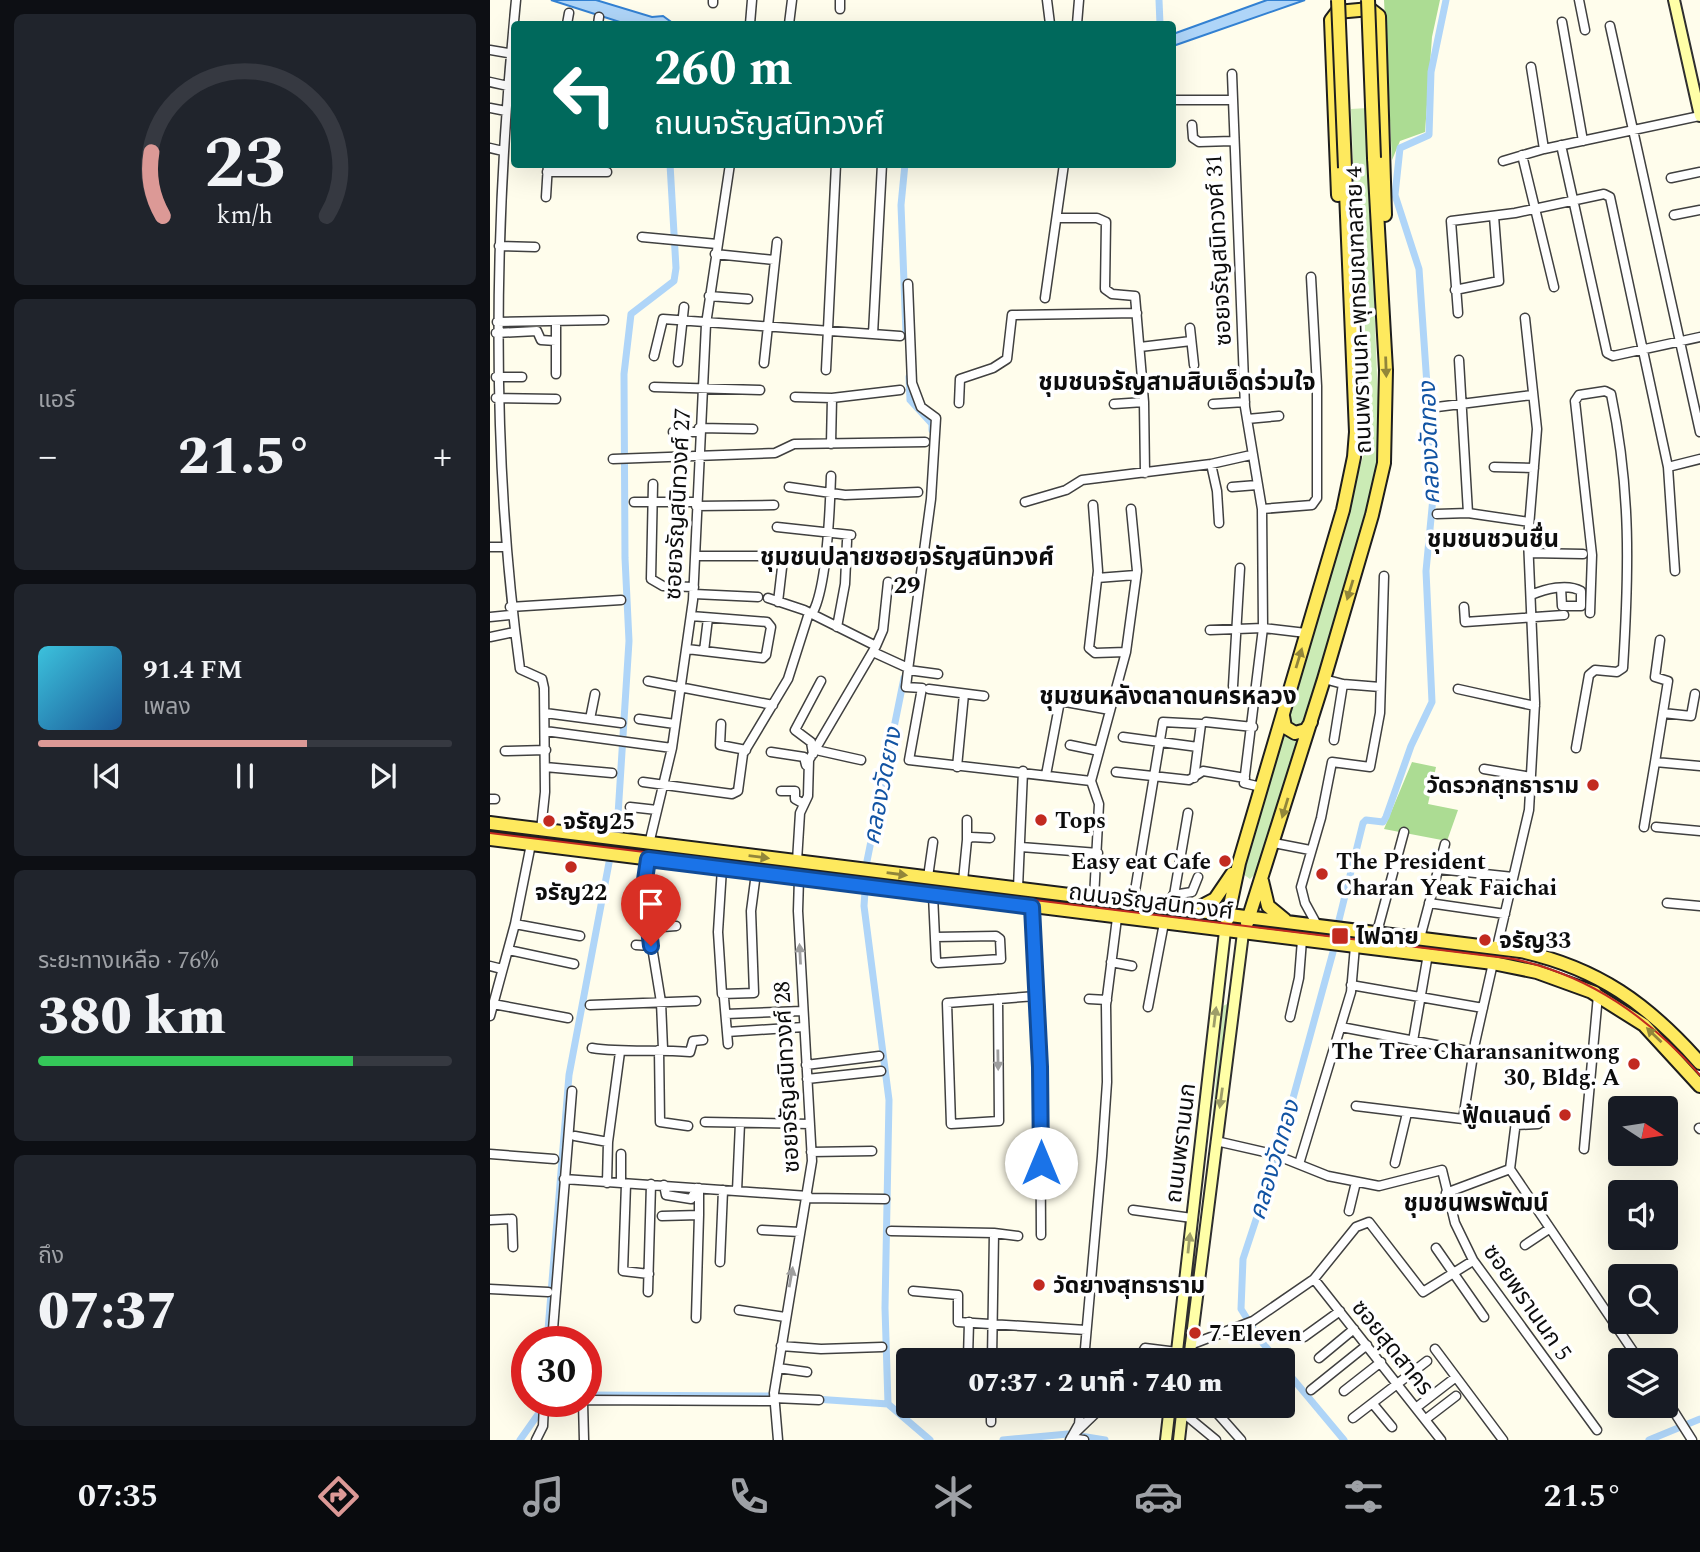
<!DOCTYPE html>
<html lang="th">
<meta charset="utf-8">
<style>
body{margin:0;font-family:Spectral,"Noto Sans Thai",serif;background:#20242c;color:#f1f3f6;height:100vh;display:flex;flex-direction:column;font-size:26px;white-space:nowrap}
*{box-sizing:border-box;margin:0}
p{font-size:23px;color:#9ea1a6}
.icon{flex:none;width:38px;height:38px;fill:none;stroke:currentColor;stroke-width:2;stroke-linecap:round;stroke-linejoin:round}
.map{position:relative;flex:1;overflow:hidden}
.details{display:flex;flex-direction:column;gap:14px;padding:14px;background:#0d0f14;width:490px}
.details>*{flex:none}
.banner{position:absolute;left:21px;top:21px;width:665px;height:147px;border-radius:7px;box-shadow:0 7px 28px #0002;background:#00695c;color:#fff;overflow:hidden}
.needle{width:46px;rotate:102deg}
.controls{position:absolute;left:1118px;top:1096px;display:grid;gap:14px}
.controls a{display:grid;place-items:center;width:70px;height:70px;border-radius:7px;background:#171b24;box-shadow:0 7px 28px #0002;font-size:35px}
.speed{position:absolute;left:21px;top:1326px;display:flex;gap:14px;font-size:35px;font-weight:700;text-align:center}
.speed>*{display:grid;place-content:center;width:91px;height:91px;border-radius:50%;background:#171b24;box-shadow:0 7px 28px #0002;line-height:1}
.speed .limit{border:10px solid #d22;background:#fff;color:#111}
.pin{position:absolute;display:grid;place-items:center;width:60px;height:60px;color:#fff;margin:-72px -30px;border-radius:50% 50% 50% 0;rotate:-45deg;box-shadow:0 0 7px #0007}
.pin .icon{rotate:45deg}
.me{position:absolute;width:77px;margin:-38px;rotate:0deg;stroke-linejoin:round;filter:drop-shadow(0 0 5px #0008)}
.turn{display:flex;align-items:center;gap:24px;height:147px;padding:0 28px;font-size:32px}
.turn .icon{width:91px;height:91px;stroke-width:2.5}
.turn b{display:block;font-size:49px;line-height:60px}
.big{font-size:52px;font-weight:800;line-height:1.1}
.details .widget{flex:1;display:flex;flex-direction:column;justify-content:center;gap:10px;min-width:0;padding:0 24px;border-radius:10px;background:#20242c}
.details .dial{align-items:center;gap:0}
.dial svg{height:182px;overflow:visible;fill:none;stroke:#363941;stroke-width:7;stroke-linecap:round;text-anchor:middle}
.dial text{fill:#f1f3f6;stroke:none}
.song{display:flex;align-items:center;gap:21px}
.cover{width:84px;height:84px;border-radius:10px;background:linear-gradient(135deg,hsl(190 70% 55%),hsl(210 70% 35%))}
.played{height:7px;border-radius:4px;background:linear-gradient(90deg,#dc9996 65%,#363941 65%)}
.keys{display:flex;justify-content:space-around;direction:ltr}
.heat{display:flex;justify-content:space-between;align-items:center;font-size:38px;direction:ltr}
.charge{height:10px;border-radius:5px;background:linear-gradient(90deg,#34c759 76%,#363941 0)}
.trip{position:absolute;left:406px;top:1348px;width:399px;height:70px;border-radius:7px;background:#171b24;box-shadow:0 7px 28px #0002;font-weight:800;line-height:70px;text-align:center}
.tab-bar{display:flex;height:112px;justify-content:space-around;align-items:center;background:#090b0e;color:#9ea1a6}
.tab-bar .icon{width:49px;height:49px}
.tab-bar .selected{color:#dc9996}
.tab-bar b{font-size:32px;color:#f1f3f6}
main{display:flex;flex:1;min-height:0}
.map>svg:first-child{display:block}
.green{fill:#cbebb5}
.forest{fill:#acdc93}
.water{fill:#afd5f8;stroke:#3381d2;stroke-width:2}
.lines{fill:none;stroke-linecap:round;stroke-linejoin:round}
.canal{stroke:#afd5f8;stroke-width:7}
.street-casing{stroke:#404040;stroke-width:11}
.secondary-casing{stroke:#2f2f2f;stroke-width:14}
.primary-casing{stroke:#1e1e1e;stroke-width:16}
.street{stroke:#fff;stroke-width:8}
.secondary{stroke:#ffffa7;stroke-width:10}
.primary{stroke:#fee95e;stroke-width:12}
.rail{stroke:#c22a20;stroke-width:2}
.primary-bridge-casing{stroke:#1e1e1e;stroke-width:16;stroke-linecap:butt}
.primary-bridge{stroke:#fee95e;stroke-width:12}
.oneway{fill:#92863a}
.oneway2{fill:#9e9e9e}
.oneway3{fill:#9e9e69}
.route-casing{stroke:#114b97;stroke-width:18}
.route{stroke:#1a73e8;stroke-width:12}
.poi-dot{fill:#c22a20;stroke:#fff;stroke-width:2.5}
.labels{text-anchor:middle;stroke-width:7;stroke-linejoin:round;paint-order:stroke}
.street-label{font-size:23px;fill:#0d0d0d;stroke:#fff}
.poi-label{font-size:23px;font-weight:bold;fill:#0d0d0d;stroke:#fff;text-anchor:start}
.neighbourhood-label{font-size:24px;font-weight:bold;fill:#0d0d0d;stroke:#fff}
.water-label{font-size:24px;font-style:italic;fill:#1153a3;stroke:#fff}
</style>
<main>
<section class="details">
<div class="widget dial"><svg viewBox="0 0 100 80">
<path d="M14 69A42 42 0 1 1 86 69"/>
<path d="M14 69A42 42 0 0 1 9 41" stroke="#dc9996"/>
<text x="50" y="56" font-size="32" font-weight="700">23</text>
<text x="50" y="72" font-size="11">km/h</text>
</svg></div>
<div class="widget"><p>แอร์</p>
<div class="heat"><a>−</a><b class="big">21.5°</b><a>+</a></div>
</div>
<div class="widget">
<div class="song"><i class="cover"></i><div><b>91.4 FM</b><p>เพลง</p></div></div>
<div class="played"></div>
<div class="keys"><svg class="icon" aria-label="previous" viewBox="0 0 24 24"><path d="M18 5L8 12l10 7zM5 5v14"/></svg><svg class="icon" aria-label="pause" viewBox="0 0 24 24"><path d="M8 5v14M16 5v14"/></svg><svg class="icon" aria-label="next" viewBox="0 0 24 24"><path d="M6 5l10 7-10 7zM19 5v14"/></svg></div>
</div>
<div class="widget"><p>ระยะทางเหลือ · 76%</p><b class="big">380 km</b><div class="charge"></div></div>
<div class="widget"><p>ถึง</p><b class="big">07:37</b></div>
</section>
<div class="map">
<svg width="1210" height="1440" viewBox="0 0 1210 1440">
<rect width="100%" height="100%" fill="#fffdec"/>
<path class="green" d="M877,108L890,455L885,484L814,724L801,728L797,719L874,453L861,109Z
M793,731L811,736L767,872L760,879L753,874Z
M739,1003L723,1130L721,1132L733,1006Z"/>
<path class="forest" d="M894,0H950L942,37L935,132L910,141L902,160Z
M922,762L946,767L938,804L968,810L957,841L894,829Z"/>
<path class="water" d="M61,0H106L162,17L173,16L184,24H136Z
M777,0H815L683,46V34Z"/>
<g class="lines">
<path class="canal" d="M669,0L670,24
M415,164L411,205L416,334
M419,377L420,400L442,424V430
M414,678L377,861L374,906L399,1100L395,1308L398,1404L440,1440
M849,920L873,823L876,820L893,822L896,817L921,746L942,702L936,571L944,487L929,269L905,195L910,148L939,135L941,72L956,0
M57,1342L79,1075L128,815L139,641L135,558L134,374L141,314L184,281L186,268L180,164
M787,1360L771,1341L751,1309L753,1259L788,1153L843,952
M793,1367L854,1440
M96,1395L289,1396
M325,1399L398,1404
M30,1440L49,1413L52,1402
M513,1440L578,1434L615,1440
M1159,1440L1210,1419"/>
<g class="street-casing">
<path id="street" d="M26,0C4,221 0,449 30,669L52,679L54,688L55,792L51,830
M557,0L560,24
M1089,0L1095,30
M223,3V0
M350,9V0
M1072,22L1093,141
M77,24L79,13
M108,24L109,17
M260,24L262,0
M299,24L302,0
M587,24L589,0
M1120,26L1210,432
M0,50L24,54
M1041,67L1054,149
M742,74L755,407L772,509L773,628L754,783L771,787
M0,82L18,86
M682,100H742
M0,108L16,111
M702,125L703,138L709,142L742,141
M1071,145L1117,353L1123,356L1210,337
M0,148L13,151
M1032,155L1064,287
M1013,161L1054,149L1210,116
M57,172H117
M1181,178L1210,172
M56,197L58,164
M1184,215L1210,210
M567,218H607L616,222L615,289L622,294L645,296L654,402L655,473
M152,237L227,244
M9,246L45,247
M225,254L284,260
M418,284L422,383L431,407L446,418L441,499L418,670
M965,290L1009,281L1004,216
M219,296L258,299
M555,298L574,164
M968,313L961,221L1025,213L1114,194L1120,197L1178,467L1185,571
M7,322L114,320
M700,328L704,365
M6,333L47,331L51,340L66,341
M383,334L392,164
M650,347L701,341
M164,356L173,319L410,336
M969,360L978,513L1039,522
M188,362L194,307
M274,363L287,242
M336,370L346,164
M66,374V323
M6,377H32
M164,387L270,390
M305,397L342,398L410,390
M6,398L66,399
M469,403L470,379L503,368L517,359L522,315L647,313
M624,404L654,402
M723,404L755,402
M947,407L1042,395
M757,419L789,416
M209,428L263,429
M183,432H209
M341,444L342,398
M123,459L285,453L304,444L435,442
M721,464L727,491L729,523
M1004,467L1044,468
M1178,467L1210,459
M163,484L161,579L173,586L204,587
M299,487L355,495L428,492
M742,487L767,485
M144,502H206
M535,502L576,490L592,480L721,464L761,455
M603,505L608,571L599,648L605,653L636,652
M206,506L284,505
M772,509L822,505L827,498V386L821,277
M947,514L978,513
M287,527L361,535
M0,547H15
M1039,553L1093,554
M205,556H274
M607,578L646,575
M204,594L268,597
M1041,595C1055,589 1077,583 1091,591V606H1072L1071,588
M278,598L314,610L386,646
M288,602L293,559L302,554L312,555
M20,607L131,600
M974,607L975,622L1074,615
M322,614C337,588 340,508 341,476
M0,617L21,615
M347,627L355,584L357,541
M720,630L773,628L816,633
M0,637L24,632
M197,649L273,658L276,655L281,627L277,622L201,616
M214,651L218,618
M383,652L418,668
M448,674L418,670L416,687L432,688L419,760L601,781
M834,679L853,684L890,687
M158,681L283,705
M743,686L750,568
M439,689L494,696
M968,689L1045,706
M55,713L131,723
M1173,713L1201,716L1205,694
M100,719L105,694
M149,719L185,724
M716,722L763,727
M231,724L230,745L256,750
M55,731L182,748
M633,737L708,747
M844,740L853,684
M580,745L609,751
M1086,748L1099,675L1105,670L1127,672L1133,668C1139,571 1141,490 1121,394L1115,391L1089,395L1085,401L1102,555L1100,613
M326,750L371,760
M15,751L56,750
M281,752L314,757L316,765
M323,754L321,742L305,730L331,681
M1165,762L1178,681L1165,677L1170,640
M55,767L122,773
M467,767L474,694
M994,769L1041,777
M626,772L699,780L713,771L755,778
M556,775L570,701L620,710
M153,782L242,794L248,791L253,754L298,679L319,613
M291,791H305V799L314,804
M0,799H5
M140,807L167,810
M1154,827L1165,762L1210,766
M1166,827L1210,831
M477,840V820
M784,843L820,850
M159,844L182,748L203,600L216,324L240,164
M531,847L608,853
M158,859L156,910L171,1002L173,1049
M307,861L310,813L318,796L319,760L386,646L393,630L398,582
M232,868L228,932L232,994L264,993L261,911L266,873
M948,869L1023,877
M438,877L443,842
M473,881L477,840L481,837L500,838
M528,888L533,771
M443,895L446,960L448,963L511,959L510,939L506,936L445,937
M683,895L702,892L708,877
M604,898L609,804L601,781L636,652L647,571L641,509
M643,903L673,722L711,724L704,778
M939,903L1015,914
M1177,903L1210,906
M542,907L550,1067L551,1235
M682,907L698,813
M25,924L90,936
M827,925L815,903L811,887L831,818L842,762L880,767L890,713L894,576
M159,928L186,926
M887,932L914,832
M930,938L955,844
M146,945L161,946
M1007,947L1039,810L1045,703L1038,539L1047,429L1035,318
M18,950L84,964
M621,962L642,966
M0,966L12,969
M861,985L993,1008
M234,998L238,1044
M508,999L509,1121L461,1124L457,1003L546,996
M599,999L617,1000
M3,1004L78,1018
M100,1005L206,1001
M658,1007L674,923
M236,1014L312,1011
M0,1016L25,924L41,844
M800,1017L809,978L812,940
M851,1027L983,1052
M237,1032L314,1027
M923,1041L938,954
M102,1048C135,1053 167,1049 200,1052L203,1041L213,1040
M169,1050L170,1122L198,1126
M316,1065L389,1056
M317,1079L391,1071
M866,1106L973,1119L985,1043L1003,963
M1027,1113L1020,1169L1149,1360
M215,1122L320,1124
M1026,1125L1048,1124
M1209,1128L1210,1129
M85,1136L118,1142
M726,1141L783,1154L838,1176L889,1186L952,1170L965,1223L983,1260L1107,1430
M1094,1149L1108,995
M321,1152L382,1151
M0,1154L64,1159
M905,1163L917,1113
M809,1164L861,992L865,946
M74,1179L318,1196
M117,1183L118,1142L130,1052
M131,1183V1154
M136,1184L133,1271L159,1274
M174,1185L176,1195L201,1199L207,1188
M247,1191L250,1123
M956,1193L1020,1169
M317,1198L395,1199
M643,1210L702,1218
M859,1211L866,1182
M172,1216L209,1215V1188
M0,1220L22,1219L23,1247
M272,1230L310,1232
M401,1231L504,1233L502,1360
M504,1233L528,1236
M1035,1245L1059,1229
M946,1248L994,1317
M230,1262L233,1190
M824,1279L951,1440
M601,1284L694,1289
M0,1289L58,1292
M423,1291L468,1295V1322L596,1330
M158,1292L161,1184
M249,1310L295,1317
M206,1318L209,1215
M814,1337L850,1311
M62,1342L82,1091
M700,1345L763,1321L824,1279L866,1227L879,1222L933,1292L981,1262
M291,1346L331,1349L392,1347
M945,1349L1013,1440
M609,1356L637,1360
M478,1358L479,1322
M829,1358L864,1329
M594,1360L612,1156L617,1082L616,1005L627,918
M648,1360L655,1348L687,1352
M288,1368L317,1372
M821,1390L877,1345
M854,1391L891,1362
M284,1398L329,1400
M1176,1399L1202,1440
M96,1400L284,1401
M93,1402L94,1440
M883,1404L902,1427
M720,1405L751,1440
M927,1407L966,1377
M692,1412L726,1440
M863,1418L937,1361
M936,1419L966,1396
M501,1422V1405
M585,1433L614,1405
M581,1438L594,1440
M46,1440L53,1426L54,1404L67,1402
M288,1440L284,1393L322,1161L308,911L309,878
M580,1440L589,1424L591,1405"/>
</g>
<g class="secondary-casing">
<path id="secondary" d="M1184,0L1210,116
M686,1360L735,931
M699,1360L753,933
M676,1440L680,1405
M689,1440L693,1405"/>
</g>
<g class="primary-casing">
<path id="primary" d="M848,195L841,20L847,12L880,9L889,16L895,215
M793,716L795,727L805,733L816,730L821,722
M0,823L1030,951C1108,968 1158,1004 1210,1063
M0,839L1003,963L1047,972L1105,993
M772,881L778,906L795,920
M706,909L725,899L742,874
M737,920L749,863L853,510L864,457L866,432L855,168
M757,923L834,679L882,515L894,463L896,370L884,158
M1100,991L1154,1025L1210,1086"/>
</g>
<use href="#street" class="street"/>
<use href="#secondary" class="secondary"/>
<use href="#primary" class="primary"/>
<path class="rail" d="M0,833L1024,959C1101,976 1158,1017 1210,1075"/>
<g class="primary-bridge-casing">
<path id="primary-bridge" d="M848,0L855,168
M878,0L884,158"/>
</g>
<use href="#primary-bridge" class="primary-bridge"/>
</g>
<defs><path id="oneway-solid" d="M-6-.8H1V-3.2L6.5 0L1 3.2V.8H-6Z" transform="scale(1.75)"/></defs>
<g class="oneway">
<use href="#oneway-solid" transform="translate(896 367) rotate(88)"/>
<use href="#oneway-solid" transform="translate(860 590) rotate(107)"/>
<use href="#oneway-solid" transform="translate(809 658) rotate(-73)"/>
<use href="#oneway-solid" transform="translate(795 808) rotate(107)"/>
<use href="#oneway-solid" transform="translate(269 857) rotate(7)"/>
<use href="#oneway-solid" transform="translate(407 874) rotate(8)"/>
<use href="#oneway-solid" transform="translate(1164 1035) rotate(-136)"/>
</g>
<g class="oneway2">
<use href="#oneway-solid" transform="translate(310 954) rotate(-93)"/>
<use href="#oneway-solid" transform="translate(508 1060) rotate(89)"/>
<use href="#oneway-solid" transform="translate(301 1277) rotate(-80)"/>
</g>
<g class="oneway3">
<use href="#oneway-solid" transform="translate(725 1017) rotate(-83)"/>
<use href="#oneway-solid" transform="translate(731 1098) rotate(98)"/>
<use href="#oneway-solid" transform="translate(699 1243) rotate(-84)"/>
</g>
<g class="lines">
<g class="route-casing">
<path id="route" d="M161,946L154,887L158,859L542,907L550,1067L551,1163"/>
</g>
<use href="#route" class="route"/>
</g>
<g class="poi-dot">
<circle cx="1103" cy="785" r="7"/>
<circle cx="551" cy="820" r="7"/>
<circle cx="59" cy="821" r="7"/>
<circle cx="735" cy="861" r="7"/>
<circle cx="81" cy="867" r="7"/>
<circle cx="832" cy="874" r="7"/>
<rect x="841" y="927" width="18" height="18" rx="3.5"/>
<circle cx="995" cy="940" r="7"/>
<circle cx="1144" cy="1064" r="7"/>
<circle cx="1075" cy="1115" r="7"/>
<circle cx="549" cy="1285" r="7"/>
<circle cx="705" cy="1333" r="7"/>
</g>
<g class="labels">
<g class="street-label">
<text transform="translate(728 250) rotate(-93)" y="8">ซอยจรัญสนิทวงศ์ 31</text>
<text transform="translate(868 310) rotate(-92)" y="8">ถนนพรานนก-พุทธมณฑลสาย 4</text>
<text transform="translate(187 504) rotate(-87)" y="8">ซอยจรัญสนิทวงศ์ 27</text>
<text transform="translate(661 901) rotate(7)" y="8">ถนนจรัญสนิทวงศ์</text>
<text transform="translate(296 1077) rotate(-93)" y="8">ซอยจรัญสนิทวงศ์ 28</text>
<text transform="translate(690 1143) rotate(-83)" y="8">ถนนพรานนก</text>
<text transform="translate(1038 1302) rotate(55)" y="8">ซอยพรานนก 5</text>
<text transform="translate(903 1347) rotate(51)" y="8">ซอยสุดสาคร</text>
</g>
<g class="poi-label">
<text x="1089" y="793" text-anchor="end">วัดรวกสุทธาราม</text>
<text x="565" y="828">Tops</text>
<text x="73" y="829">จรัญ25</text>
<text x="721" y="869" text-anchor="end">Easy eat Cafe</text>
<text x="846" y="869">The President<tspan x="846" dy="26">Charan Yeak Faichai</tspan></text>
<text x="81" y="900" text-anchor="middle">จรัญ22</text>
<text x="866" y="944">ไฟฉาย</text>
<text x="1009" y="948">จรัญ33</text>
<text x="1130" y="1059" text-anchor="end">The Tree Charansanitwong<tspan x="1130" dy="26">30, Bldg. A</tspan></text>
<text x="1061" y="1123" text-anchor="end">ฟู้ดแลนด์</text>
<text x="563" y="1293">วัดยางสุทธาราม</text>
<text x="719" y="1341">7-Eleven</text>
</g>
<g class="neighbourhood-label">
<text x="687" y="390">ชุมชนจรัญสามสิบเอ็ดร่วมใจ</text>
<text x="1003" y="547">ชุมชนชวนชื่น</text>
<text x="417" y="565">ชุมชนปลายซอยจรัญสนิทวงศ์<tspan x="417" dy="28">29</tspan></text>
<text x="678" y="704">ชุมชนหลังตลาดนครหลวง</text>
<text x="986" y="1211">ชุมชนพรพัฒน์</text>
</g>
<g class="water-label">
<text transform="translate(939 443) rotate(-92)" y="8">คลองวัดทอง</text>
<text transform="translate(392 786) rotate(-79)" y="8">คลองวัดยาง</text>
<text transform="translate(784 1160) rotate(-73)" y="8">คลองวัดทอง</text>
</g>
</g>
</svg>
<div class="controls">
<a><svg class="needle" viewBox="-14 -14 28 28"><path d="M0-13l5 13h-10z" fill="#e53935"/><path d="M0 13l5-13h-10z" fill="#9ea1a6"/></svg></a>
<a><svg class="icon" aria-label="sound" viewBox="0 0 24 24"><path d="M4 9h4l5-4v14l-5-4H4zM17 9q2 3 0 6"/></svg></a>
<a><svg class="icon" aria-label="search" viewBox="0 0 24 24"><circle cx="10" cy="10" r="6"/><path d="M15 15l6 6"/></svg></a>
<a><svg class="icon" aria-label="layers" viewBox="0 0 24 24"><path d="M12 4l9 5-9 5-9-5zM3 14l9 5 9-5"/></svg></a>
</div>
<div class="speed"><div class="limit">30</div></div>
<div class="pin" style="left:161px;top:946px;background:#d93025"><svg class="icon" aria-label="arrive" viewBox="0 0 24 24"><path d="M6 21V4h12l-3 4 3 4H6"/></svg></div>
<svg class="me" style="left:551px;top:1163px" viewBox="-20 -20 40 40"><circle r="19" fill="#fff"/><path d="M0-13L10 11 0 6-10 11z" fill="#1a73e8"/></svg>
<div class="trip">07:37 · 2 นาที · 740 m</div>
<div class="banner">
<div class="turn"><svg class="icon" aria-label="left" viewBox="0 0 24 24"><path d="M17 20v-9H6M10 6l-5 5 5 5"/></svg><div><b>260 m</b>ถนนจรัญสนิทวงศ์</div></div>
</div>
</div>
</main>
<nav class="tab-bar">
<b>07:35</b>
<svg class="icon selected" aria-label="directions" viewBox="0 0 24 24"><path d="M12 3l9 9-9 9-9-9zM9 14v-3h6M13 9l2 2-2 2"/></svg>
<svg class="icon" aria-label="music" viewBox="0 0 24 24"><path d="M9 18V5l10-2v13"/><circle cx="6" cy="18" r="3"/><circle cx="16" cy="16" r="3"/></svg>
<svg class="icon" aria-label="phone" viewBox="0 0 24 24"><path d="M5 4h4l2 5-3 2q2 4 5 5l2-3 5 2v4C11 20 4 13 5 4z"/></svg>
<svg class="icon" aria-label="climate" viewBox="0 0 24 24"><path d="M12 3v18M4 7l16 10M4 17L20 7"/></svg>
<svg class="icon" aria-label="car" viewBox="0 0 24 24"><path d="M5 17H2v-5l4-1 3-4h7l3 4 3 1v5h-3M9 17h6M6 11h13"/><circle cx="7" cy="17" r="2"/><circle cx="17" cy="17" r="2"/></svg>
<svg class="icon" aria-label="filters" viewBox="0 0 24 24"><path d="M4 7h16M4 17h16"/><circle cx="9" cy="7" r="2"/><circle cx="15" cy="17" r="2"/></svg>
<b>21.5°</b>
</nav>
